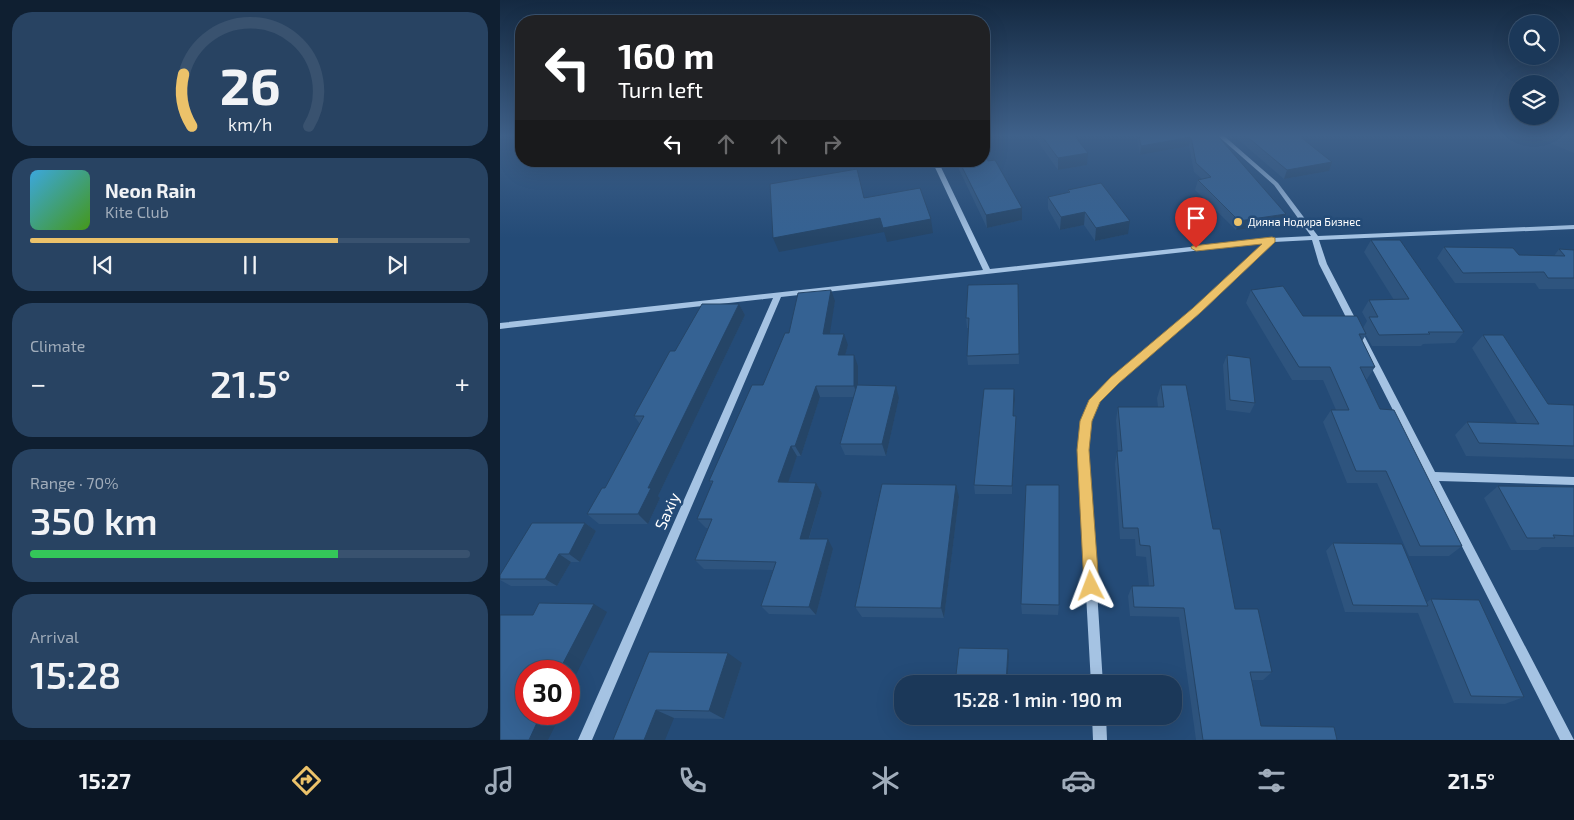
<!DOCTYPE html>
<meta charset="utf-8">
<style>
body{margin:0;font-family:"Exo 2",sans-serif;background:#284362;color:#f1f3f6;height:100vh;display:flex;flex-direction:column;font-size:19px;white-space:nowrap}
*{box-sizing:border-box;margin:0}
p{font-size:16px;color:#a0acba}
.icon{flex:none;width:28px;height:28px;fill:none;stroke:currentColor;stroke-width:2;stroke-linecap:round;stroke-linejoin:round}
.map{position:relative;flex:1;overflow:hidden}
.sheet{display:flex;flex-direction:column;gap:12px;padding:12px;background:#0f1f31;width:500px}
.sheet>*{flex:none}
.top-card{position:absolute;left:15px;top:15px;width:475px;height:152px;border-radius:20px;box-shadow:0 5px 20px #0002,0 0 0 1px #39526f;background:#202124;color:#fff;overflow:hidden}
.buttons{position:absolute;left:1009px;top:15px;display:grid;gap:10px}
.buttons a{display:grid;place-items:center;width:50px;height:50px;border-radius:50%;background:#1b3859;box-shadow:0 5px 20px #0002,0 0 0 1px #39526f;font-size:25px}
.speed{position:absolute;left:15px;top:660px;display:flex;gap:10px;font-size:25px;font-weight:700;text-align:center}
.speed>*{display:grid;place-content:center;width:65px;height:65px;border-radius:50%;background:#1b3859;box-shadow:0 5px 20px #0002,0 0 0 1px #39526f;line-height:1}
.speed .limit{border:8px solid #d22;background:#fff;color:#111}
.pin{position:absolute;display:grid;place-items:center;width:42px;height:42px;color:#fff;margin:-51px -21px;border-radius:50% 50% 50% 0;rotate:-45deg;box-shadow:0 0 5px #0007}
.pin .icon{rotate:45deg}
.me{position:absolute;width:55px;margin:-28px;rotate:357deg;stroke-linejoin:round;filter:drop-shadow(0 0 4px #0008)}
.turn{display:flex;align-items:center;gap:18px;height:105px;padding:0 20px;font-size:22px}
.turn .icon{width:65px;height:65px;stroke-width:2.5}
.turn b{display:block;font-size:35px;line-height:42px}
.lanes{display:flex;align-items:center;height:48px;padding:0 20px;background:#0003;justify-content:center;gap:25px;direction:ltr}
.lanes .off{opacity:.35}
.big{font-size:38px;font-weight:600;line-height:1.1}
.sheet .tile{flex:1;display:flex;flex-direction:column;justify-content:center;gap:8px;min-width:0;padding:0 18px;border-radius:20px;background:#284362}
.sheet .dial{align-items:center;gap:0}
.dial svg{height:130px;overflow:visible;fill:none;stroke:#39526f;stroke-width:7;stroke-linecap:round;text-anchor:middle}
.dial text{fill:#f1f3f6;stroke:none}
.song{display:flex;align-items:center;gap:15px}
.cover{width:60px;height:60px;border-radius:8px;background:linear-gradient(135deg,hsl(200 70% 55%),hsl(100 70% 35%))}
.played{height:5px;border-radius:2px;background:linear-gradient(90deg,#ecc26a 70%,#39526f 70%)}
.keys{display:flex;justify-content:space-around;direction:ltr}
.heat{display:flex;justify-content:space-between;align-items:center;font-size:28px;direction:ltr}
.charge{height:8px;border-radius:4px;background:linear-gradient(90deg,#34c759 70%,#39526f 0)}
.trip{position:absolute;left:394px;top:675px;width:288px;height:50px;border-radius:20px;background:#1b3859;box-shadow:0 5px 20px #0002,0 0 0 1px #39526f;font-weight:600;line-height:50px;text-align:center}
.dock{display:flex;height:80px;justify-content:space-around;align-items:center;background:#0b1624;color:#a0acba}
.dock .icon{width:35px;height:35px}
.dock .on{color:#ecc26a}
.dock b{font-size:22px;color:#f1f3f6}
main{display:flex;flex:1;min-height:0}
.map>svg:first-child{display:block}
.lines{fill:none;stroke-linecap:round;stroke-linejoin:round}
.minor{fill:#a5c3e3;fill-rule:evenodd}
.wall{fill:#2e547e}
.shaded-wall{fill:#254567}
.building{fill:#356293;stroke:#254567}
.route{fill:#ecc26a;stroke:#997e45}
.poi-dot{fill:#ecc26a;stroke:#244b77;stroke-width:2}
.labels{text-anchor:middle;stroke-width:5;stroke-linejoin:round;paint-order:stroke}
.far-poi-label{font-size:11px;fill:#fff;stroke:#244b77;text-anchor:start}
.near-street-label{font-size:16px;fill:#fff;stroke:#244b77}
</style>
<main>
<section class="sheet">
<div class="tile dial"><svg viewBox="0 0 100 80">
<path d="M14 69A42 42 0 1 1 86 69"/>
<path d="M14 69A42 42 0 0 1 9 37" stroke="#ecc26a"/>
<text x="50" y="56" font-size="32" font-weight="700">26</text>
<text x="50" y="72" font-size="11">km/h</text>
</svg></div>
<div class="tile">
<div class="song"><i class="cover"></i><div><b>Neon Rain</b><p>Kite Club</p></div></div>
<div class="played"></div>
<div class="keys"><svg class="icon" aria-label="previous" viewBox="0 0 24 24"><path d="M18 5L8 12l10 7zM5 5v14"/></svg><svg class="icon" aria-label="pause" viewBox="0 0 24 24"><path d="M8 5v14M16 5v14"/></svg><svg class="icon" aria-label="next" viewBox="0 0 24 24"><path d="M6 5l10 7-10 7zM19 5v14"/></svg></div>
</div>
<div class="tile"><p>Climate</p>
<div class="heat"><a>−</a><b class="big">21.5°</b><a>+</a></div>
</div>
<div class="tile"><p>Range · 70%</p><b class="big">350 km</b><div class="charge"></div></div>
<div class="tile"><p>Arrival</p><b class="big">15:28</b></div>
</section>
<div class="map">
<svg width="1074" height="740" viewBox="0 0 1074 740">
<rect width="100%" height="100%" fill="#244b77"/>
<g class="lines">
<path class="minor" d="M717,135H723L778,183L818,236L1074,225V229L819,240L827,264L935,472L1074,477V485L939,481L1074,740H1060L819,264L812,240L774,242L700,313L618,382L599,402L591,421L588,450L603,684H591L578,450L581,421L592,397L612,378L694,309L765,243L281,297L92,740H78L273,298L0,329V323L483,270L432,161H438L490,269L772,238L811,236L774,185Z
M592,716H606L607,740H593Z"/>
</g>
<path class="wall" d="M533,135H574L587,165L558,170Z
M638,135H717L782,224L736,230L695,190L698,180L702,179L694,172L689,146L640,155L637,139Z
M733,135H798L829,171L784,179Z
M1030,135H1074V153Z
M455,161H484L522,220L487,228Z
M568,190L628,234L595,241L584,225L560,230L548,209V197L568,193Z
M871,240L964,332L955,343L923,344L921,346H872L866,335L862,341L875,367L867,379H866L880,409L962,546L949,556H909L877,483H847L823,422L831,410H836L823,380H792L746,303L751,290L803,316L863,328L867,321L862,312L869,300H894L864,252Z
M944,247L1019,255L1054,256L1059,249L1074,250V289H1039L1035,283H955L937,258Z
M518,284L519,364L468,365L467,356L469,328H467L466,318Z
M335,301L329,334L348,345L345,355L358,366V385L399,398L386,456L345,455L340,444L353,397H320L301,456H297L288,482L316,483L322,493L309,539L333,549L316,615L269,614L261,606L273,570L204,569L195,560L208,528H206L197,519L212,484L209,481L263,385L289,333Z
M239,304L245,315L158,496L160,498L148,524H99L87,514L105,488L140,424L134,416L175,351Z
M983,335L1048,404L1074,405V459L966,456L955,435L967,422L1017,423L972,348Z
M727,355L755,403L750,413L726,410L723,365Z
M661,385L713,529L735,609L772,672L763,680H752L761,726L837,740H696L679,617L630,616L628,596L632,586H649L646,557L636,556L635,539H620L615,464L617,451H618L616,420L618,407H658L657,398Z
M515,399L514,416L516,425L512,494H475L474,485Z
M998,486L1074,487V547H1042L1038,550H1011L984,498Z
M459,497L444,618L362,617L355,607Z
M85,523L96,531L80,562H71L57,586H11L0,580V575Z
M833,543L926,603L931,599L1024,697L1005,704L954,703L918,613L845,612L826,551Z
M521,604L559,605L558,615L522,614Z
M149,652L242,663L224,719L174,718L113,740Z"/>
<path class="shaded-wall" d="M691,137L689,146L640,155L641,146Z
M588,153L587,165L558,170V158Z
M832,162L829,171L784,179L787,170Z
M522,208V220L487,228L486,215Z
M585,212L584,225L560,230L561,217Z
M786,214L782,224L736,230L739,221Z
M380,218L384,232L279,252L273,238Z
M431,219L433,233L387,242L383,228Z
M630,221L628,234L595,241L596,228Z
M331,290L335,301L328,345L323,334Z
M239,304L245,315L158,496L160,498L148,524L138,514L148,488Z
M344,334L348,345L342,366L338,355Z
M354,355L358,366V398L354,386Z
M316,386L320,397L301,456L295,446Z
M396,386L399,398L386,456L382,444Z
M514,389L515,399L513,425V416Z
M516,416V425L512,494V486Z
M291,446L297,456L285,492L278,482Z
M316,483L322,493L306,548L300,539Z
M456,485L459,497L444,618L441,608Z
M85,523L96,531L80,562L69,554Z
M328,539L333,549L316,615L309,607Z
M59,554L71,562L57,586L45,579Z
M94,604L107,612L69,689V671H59Z
M508,649L509,655L507,684H506Z
M228,653L242,663L224,719L209,711Z
M156,710L174,718L165,740H144Z
M41,714H61L48,740H29Z"/>
<path class="building" d="M541,135H574L588,153L558,158Z
M639,135H717L786,214L739,221L698,180L711,177L696,163L691,137L641,146Z
M745,135H798L832,162L787,170Z
M484,153L488,161L495,160L522,208L486,215L459,161H484Z
M357,169L364,198L420,188L431,219L383,228L380,218L273,238L270,184Z
M601,183L630,221L596,228L585,212L561,217L548,197L570,192L568,190Z
M871,240H900L964,332H928L930,334L879,335L869,317H878L869,300L909,299Z
M944,247L1013,248L1019,255L1065,256L1059,249L1074,250V278H1048L1044,272L963,273Z
M518,284L519,354L467,356L469,318H466L468,285Z
M783,286L803,316H857L866,334H859L875,367H860L880,409L894,410L962,546H920L886,471H856L831,410H849L830,367H799L751,290Z
M331,290L323,334H344L338,355H354V386H316L295,446H291L278,482L316,483L300,539H328L309,607L261,606L276,562L195,560L212,519H197L213,481H209L252,385H263L285,333H289L298,293Z
M202,304H239L148,488H151L138,514H87L102,488H105L144,416H134L170,351H175Z
M983,335H1003L1048,404L1074,405V446L979,443L967,422L1039,424Z
M727,355L750,358L755,403L730,400Z
M357,385L396,386L382,444H340Z
M661,385H686L713,529H720L735,609H758L772,672H750L761,726L834,727L837,740H703L684,608L634,607L632,586H654L650,546L640,545L638,528H623L617,451H622L618,407H664Z
M484,389H514L513,416H516L512,486L474,485Z
M382,484L456,485L441,608L355,607Z
M526,485H559V605L521,604Z
M998,486L1074,487V536L1053,535L1055,538H1027Z
M32,523H85L69,554H59L45,579H0V575Z
M833,543L902,544L928,606L853,605Z
M931,599L979,600L1024,697L971,696Z
M39,603L94,604L59,671H26V714H41L29,740H0V615H33Z
M459,648L508,649L506,684H455Z
M149,652L228,653L209,711L156,710L144,740H113Z"/>
<linearGradient id="sky" x2="0" y2="1"><stop stop-color="#142941"/><stop offset="0.57" stop-color="#3f618a"/><stop offset="1" stop-color="#3f618a" stop-opacity="0"/></linearGradient>
<rect width="1074" height="238" fill="url(#sky)"/>
<path class="route" d="M772,237L775,238V242L700,313L619,383L600,402L592,421L589,450L599,586L596,592L591,594L586,592L584,586L577,450L580,421L589,400L611,377L693,308L762,244L696,251L691,248L692,246Z"/>
<circle class="poi-dot" cx="738" cy="222" r="5"/>
<g class="labels">
<g class="far-poi-label">
<text x="748" y="226">Дияна Нодира Бизнес</text>
</g>
<g class="near-street-label">
<text transform="translate(167 511) rotate(-66)" y="6">Saxiy</text>
</g>
</g>
</svg>
<div class="buttons">
<a><svg class="icon" aria-label="search" viewBox="0 0 24 24"><circle cx="10" cy="10" r="6"/><path d="M15 15l6 6"/></svg></a>
<a><svg class="icon" aria-label="layers" viewBox="0 0 24 24"><path d="M12 4l9 5-9 5-9-5zM3 14l9 5 9-5"/></svg></a>
</div>
<div class="speed"><div class="limit">30</div></div>
<div class="pin" style="left:696px;top:248px;background:#d93025"><svg class="icon" aria-label="arrive" viewBox="0 0 24 24"><path d="M6 21V4h12l-3 4 3 4H6"/></svg></div>
<svg class="me" style="left:591px;top:586px" viewBox="-20 -20 40 40"><path d="M0-17L14 15 0 8-14 15z" fill="#ecc26a" stroke="#fff" stroke-width="4"/></svg>
<div class="trip">15:28 · 1 min · 190 m</div>
<div class="top-card">
<div class="turn"><svg class="icon" aria-label="left" viewBox="0 0 24 24"><path d="M17 20v-9H6M10 6l-5 5 5 5"/></svg><div><b>160 m</b>Turn left</div></div>
<div class="lanes"><svg class="icon" aria-label="left" viewBox="0 0 24 24"><path d="M17 20v-9H6M10 6l-5 5 5 5"/></svg><svg class="icon off" aria-label="ahead" viewBox="0 0 24 24"><path d="M12 20V5M6 11l6-6 6 6"/></svg><svg class="icon off" aria-label="ahead" viewBox="0 0 24 24"><path d="M12 20V5M6 11l6-6 6 6"/></svg><svg class="icon off" aria-label="right" viewBox="0 0 24 24"><path d="M7 20v-9h11M14 6l5 5-5 5"/></svg></div>
</div>
</div>
</main>
<nav class="dock">
<b>15:27</b>
<svg class="icon on" aria-label="directions" viewBox="0 0 24 24"><path d="M12 3l9 9-9 9-9-9zM9 14v-3h6M13 9l2 2-2 2"/></svg>
<svg class="icon" aria-label="music" viewBox="0 0 24 24"><path d="M9 18V5l10-2v13"/><circle cx="6" cy="18" r="3"/><circle cx="16" cy="16" r="3"/></svg>
<svg class="icon" aria-label="phone" viewBox="0 0 24 24"><path d="M5 4h4l2 5-3 2q2 4 5 5l2-3 5 2v4C11 20 4 13 5 4z"/></svg>
<svg class="icon" aria-label="climate" viewBox="0 0 24 24"><path d="M12 3v18M4 7l16 10M4 17L20 7"/></svg>
<svg class="icon" aria-label="car" viewBox="0 0 24 24"><path d="M5 17H2v-5l4-1 3-4h7l3 4 3 1v5h-3M9 17h6M6 11h13"/><circle cx="7" cy="17" r="2"/><circle cx="17" cy="17" r="2"/></svg>
<svg class="icon" aria-label="filters" viewBox="0 0 24 24"><path d="M4 7h16M4 17h16"/><circle cx="9" cy="7" r="2"/><circle cx="15" cy="17" r="2"/></svg>
<b>21.5°</b>
</nav>
